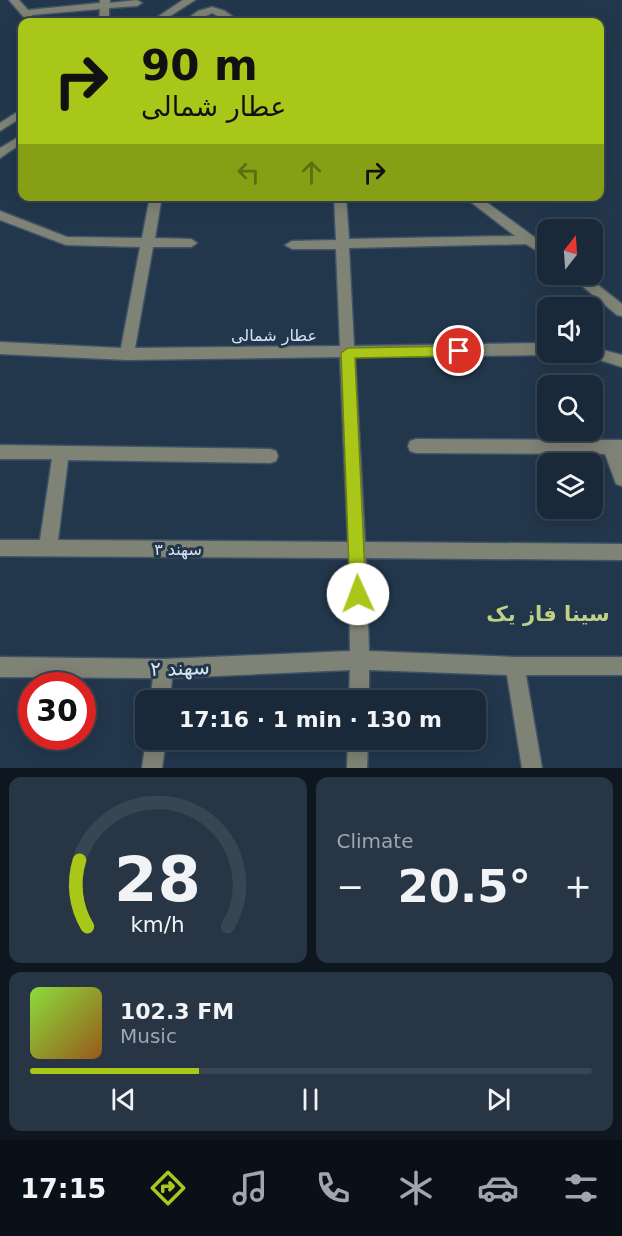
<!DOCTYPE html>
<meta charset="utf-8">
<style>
body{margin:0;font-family:"DejaVu Sans","Noto Naskh Arabic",sans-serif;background:#273544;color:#f1f3f6;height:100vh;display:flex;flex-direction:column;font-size:22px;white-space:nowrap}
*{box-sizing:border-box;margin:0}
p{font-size:20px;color:#9fa6ae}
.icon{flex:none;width:33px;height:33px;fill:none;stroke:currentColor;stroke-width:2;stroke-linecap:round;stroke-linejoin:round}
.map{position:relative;height:768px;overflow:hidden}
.details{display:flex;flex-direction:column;gap:9px;padding:9px;background:#0e171f;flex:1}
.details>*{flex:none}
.banner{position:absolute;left:18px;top:18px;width:586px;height:183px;border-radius:12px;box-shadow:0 3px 15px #0003,0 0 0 2px #384553;background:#a9c719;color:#111;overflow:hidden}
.needle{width:39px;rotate:17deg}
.tools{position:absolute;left:537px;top:219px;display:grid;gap:12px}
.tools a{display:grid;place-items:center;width:66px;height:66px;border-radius:12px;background:#1a2939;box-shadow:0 3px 15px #0003,0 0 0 2px #384553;font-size:30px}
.speed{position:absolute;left:18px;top:672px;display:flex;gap:12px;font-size:30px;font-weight:700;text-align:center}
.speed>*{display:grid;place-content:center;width:78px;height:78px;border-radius:50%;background:#1a2939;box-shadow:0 3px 15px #0003,0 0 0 2px #384553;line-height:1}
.speed .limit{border:9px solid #d22;background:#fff;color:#111}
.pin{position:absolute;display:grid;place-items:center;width:51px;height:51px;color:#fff;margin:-26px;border:3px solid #fff;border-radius:50%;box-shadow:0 2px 6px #0007}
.me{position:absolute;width:66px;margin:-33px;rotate:358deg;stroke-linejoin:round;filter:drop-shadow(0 0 4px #0008)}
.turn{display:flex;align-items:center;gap:21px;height:126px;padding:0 24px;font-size:27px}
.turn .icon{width:78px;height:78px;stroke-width:2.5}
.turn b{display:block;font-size:42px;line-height:51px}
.lanes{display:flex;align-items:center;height:57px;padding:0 24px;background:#0003;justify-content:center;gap:30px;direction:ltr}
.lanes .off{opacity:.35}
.big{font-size:45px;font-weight:800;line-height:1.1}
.details .widget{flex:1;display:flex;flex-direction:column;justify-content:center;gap:9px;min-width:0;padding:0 21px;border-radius:12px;background:#273544}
.details .dial{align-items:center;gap:0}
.dial svg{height:156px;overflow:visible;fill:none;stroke:#384553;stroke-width:7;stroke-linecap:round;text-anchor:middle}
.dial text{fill:#f1f3f6;stroke:none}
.song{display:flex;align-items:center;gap:18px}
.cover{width:72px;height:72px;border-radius:9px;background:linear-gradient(135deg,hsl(90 70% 55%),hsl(30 70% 35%))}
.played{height:6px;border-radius:3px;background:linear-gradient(90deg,#a9c719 30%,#384553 30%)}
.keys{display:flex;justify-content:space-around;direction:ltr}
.heat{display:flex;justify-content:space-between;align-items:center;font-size:33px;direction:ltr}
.details .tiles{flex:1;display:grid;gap:9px;grid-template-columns:1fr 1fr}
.widget:last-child{grid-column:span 2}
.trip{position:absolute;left:135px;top:690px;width:351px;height:60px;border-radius:12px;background:#1a2939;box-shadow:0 3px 15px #0003,0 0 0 2px #384553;font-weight:800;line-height:60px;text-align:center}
.tab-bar{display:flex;height:96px;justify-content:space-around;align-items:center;background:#0a1017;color:#9fa6ae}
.tab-bar .icon{width:42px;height:42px}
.tab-bar .current{color:#a9c719}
.tab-bar b{font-size:27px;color:#f1f3f6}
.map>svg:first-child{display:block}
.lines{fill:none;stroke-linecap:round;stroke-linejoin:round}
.minor-casing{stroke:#405367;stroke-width:3}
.minor{fill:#7f8375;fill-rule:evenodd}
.route{fill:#a9c719;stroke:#6e8110;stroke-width:1.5}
.labels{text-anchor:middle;stroke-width:6;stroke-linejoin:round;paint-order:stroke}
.street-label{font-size:16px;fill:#d7e4f2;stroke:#23374c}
.near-street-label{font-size:20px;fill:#d7e4f2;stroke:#23374c}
.near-neighbourhood-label{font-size:21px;font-weight:bold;fill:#bfd187;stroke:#23374c}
</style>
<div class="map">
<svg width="622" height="768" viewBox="0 0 622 768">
<rect width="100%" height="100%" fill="#23374c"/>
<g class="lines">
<g class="minor-casing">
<path id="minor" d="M9,0H19L28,10L100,3V0H110V3L137,0L142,3L137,6L109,8V22H99L100,9L32,15L37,21L28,22Z
M183,0H195L161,22H150Z
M212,7L225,11L240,22H229L212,13L194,22H183L198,11Z
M22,109V117L0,131V123Z
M22,135V143L0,158V148Z
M150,196H162L155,238L191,239L197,243L191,247H153L135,348L340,346L336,249H292L285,245L292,241L336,240L334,196H346L349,239L515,236L463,196H478L548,247V258L526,244L349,248L354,346L548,343V352H553L548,355L355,357L365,542L622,544V560L366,558L369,651L515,657H622V675H526L542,768H522L507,675L369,670V700H349L350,670L172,678L170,700H150L153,678L0,677V657L164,659L350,651L349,558L0,556V540H40L52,459H0V445L270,449L276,451L278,456L276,461L270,463L68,460L58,540L348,542L340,357L127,360L0,354V342L121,348L140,247L66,245L0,220V211L67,237L142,238Z
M568,274H584L622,304V316L617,315Z
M592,347L622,355V367L587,356L585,352H592Z
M416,439L622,440V486L616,484L605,454L416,453L410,451L408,446L410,441Z
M146,740H166L162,768H142Z
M348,740H368L367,768H347Z"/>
</g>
<use href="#minor" class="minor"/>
</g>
<path class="route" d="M459,346L465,351L459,356L355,358L366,594L364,599L358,601L352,599L350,594L341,353L348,348Z"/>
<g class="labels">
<g class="street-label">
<text x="274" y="341">عطار شمالی</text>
<text x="178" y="555">سهند ۳</text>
</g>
<g class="near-street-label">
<text transform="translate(180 668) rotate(-2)" y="7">سهند ۲</text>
</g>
<g class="near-neighbourhood-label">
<text x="548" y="621">سینا فاز یک</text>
</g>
</g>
</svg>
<div class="tools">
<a><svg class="needle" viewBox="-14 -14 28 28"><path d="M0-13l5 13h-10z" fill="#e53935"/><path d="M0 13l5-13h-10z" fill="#9fa6ae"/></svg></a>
<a><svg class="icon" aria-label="sound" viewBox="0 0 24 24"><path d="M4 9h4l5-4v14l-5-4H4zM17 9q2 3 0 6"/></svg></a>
<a><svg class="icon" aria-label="search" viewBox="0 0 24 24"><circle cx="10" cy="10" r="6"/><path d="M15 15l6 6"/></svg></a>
<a><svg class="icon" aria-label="layers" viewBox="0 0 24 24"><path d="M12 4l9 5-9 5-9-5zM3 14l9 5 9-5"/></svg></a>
</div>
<div class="speed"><div class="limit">30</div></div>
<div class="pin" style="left:459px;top:351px;background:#d93025"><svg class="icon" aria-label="arrive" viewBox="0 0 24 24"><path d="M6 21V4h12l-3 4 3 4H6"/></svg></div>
<svg class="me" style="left:358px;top:594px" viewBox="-20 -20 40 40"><circle r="19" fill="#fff"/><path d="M0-13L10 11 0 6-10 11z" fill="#a9c719"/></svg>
<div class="trip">17:16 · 1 min · 130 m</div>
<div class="banner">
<div class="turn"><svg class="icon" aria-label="right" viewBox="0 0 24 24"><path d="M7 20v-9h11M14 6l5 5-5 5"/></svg><div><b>90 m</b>عطار شمالی</div></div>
<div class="lanes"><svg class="icon off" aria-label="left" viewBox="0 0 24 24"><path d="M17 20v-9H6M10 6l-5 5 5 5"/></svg><svg class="icon off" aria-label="ahead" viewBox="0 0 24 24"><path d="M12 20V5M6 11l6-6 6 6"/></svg><svg class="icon" aria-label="right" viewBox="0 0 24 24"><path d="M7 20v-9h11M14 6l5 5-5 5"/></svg></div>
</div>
</div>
<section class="details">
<div class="tiles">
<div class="widget dial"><svg viewBox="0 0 100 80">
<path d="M14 69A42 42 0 1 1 86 69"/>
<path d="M14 69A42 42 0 0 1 10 35" stroke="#a9c719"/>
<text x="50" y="56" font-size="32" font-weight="700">28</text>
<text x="50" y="72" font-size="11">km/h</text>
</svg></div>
<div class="widget"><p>Climate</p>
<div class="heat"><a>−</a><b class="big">20.5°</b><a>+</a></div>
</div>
<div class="widget">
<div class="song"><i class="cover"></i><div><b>102.3 FM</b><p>Music</p></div></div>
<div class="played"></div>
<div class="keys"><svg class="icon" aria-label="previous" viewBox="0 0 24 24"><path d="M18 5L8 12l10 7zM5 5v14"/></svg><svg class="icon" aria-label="pause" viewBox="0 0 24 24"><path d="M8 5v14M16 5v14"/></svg><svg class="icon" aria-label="next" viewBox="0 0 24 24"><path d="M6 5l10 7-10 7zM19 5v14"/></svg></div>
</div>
</div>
</section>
<nav class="tab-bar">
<b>17:15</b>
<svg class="icon current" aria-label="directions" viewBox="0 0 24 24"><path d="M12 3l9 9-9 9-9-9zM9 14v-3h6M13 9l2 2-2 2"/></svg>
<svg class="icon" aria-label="music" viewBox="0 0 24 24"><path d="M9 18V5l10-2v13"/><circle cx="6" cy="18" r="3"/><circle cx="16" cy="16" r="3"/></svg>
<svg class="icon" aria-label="phone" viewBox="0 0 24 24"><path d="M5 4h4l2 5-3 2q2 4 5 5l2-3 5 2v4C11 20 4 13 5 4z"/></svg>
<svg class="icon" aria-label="climate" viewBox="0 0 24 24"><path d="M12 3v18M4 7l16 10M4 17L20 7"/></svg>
<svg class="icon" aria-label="car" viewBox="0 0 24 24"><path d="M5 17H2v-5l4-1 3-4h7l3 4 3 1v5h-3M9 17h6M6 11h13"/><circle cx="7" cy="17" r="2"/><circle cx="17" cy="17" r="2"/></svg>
<svg class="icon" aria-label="filters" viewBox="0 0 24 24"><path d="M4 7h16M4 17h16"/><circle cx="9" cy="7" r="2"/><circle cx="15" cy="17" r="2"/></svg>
</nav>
